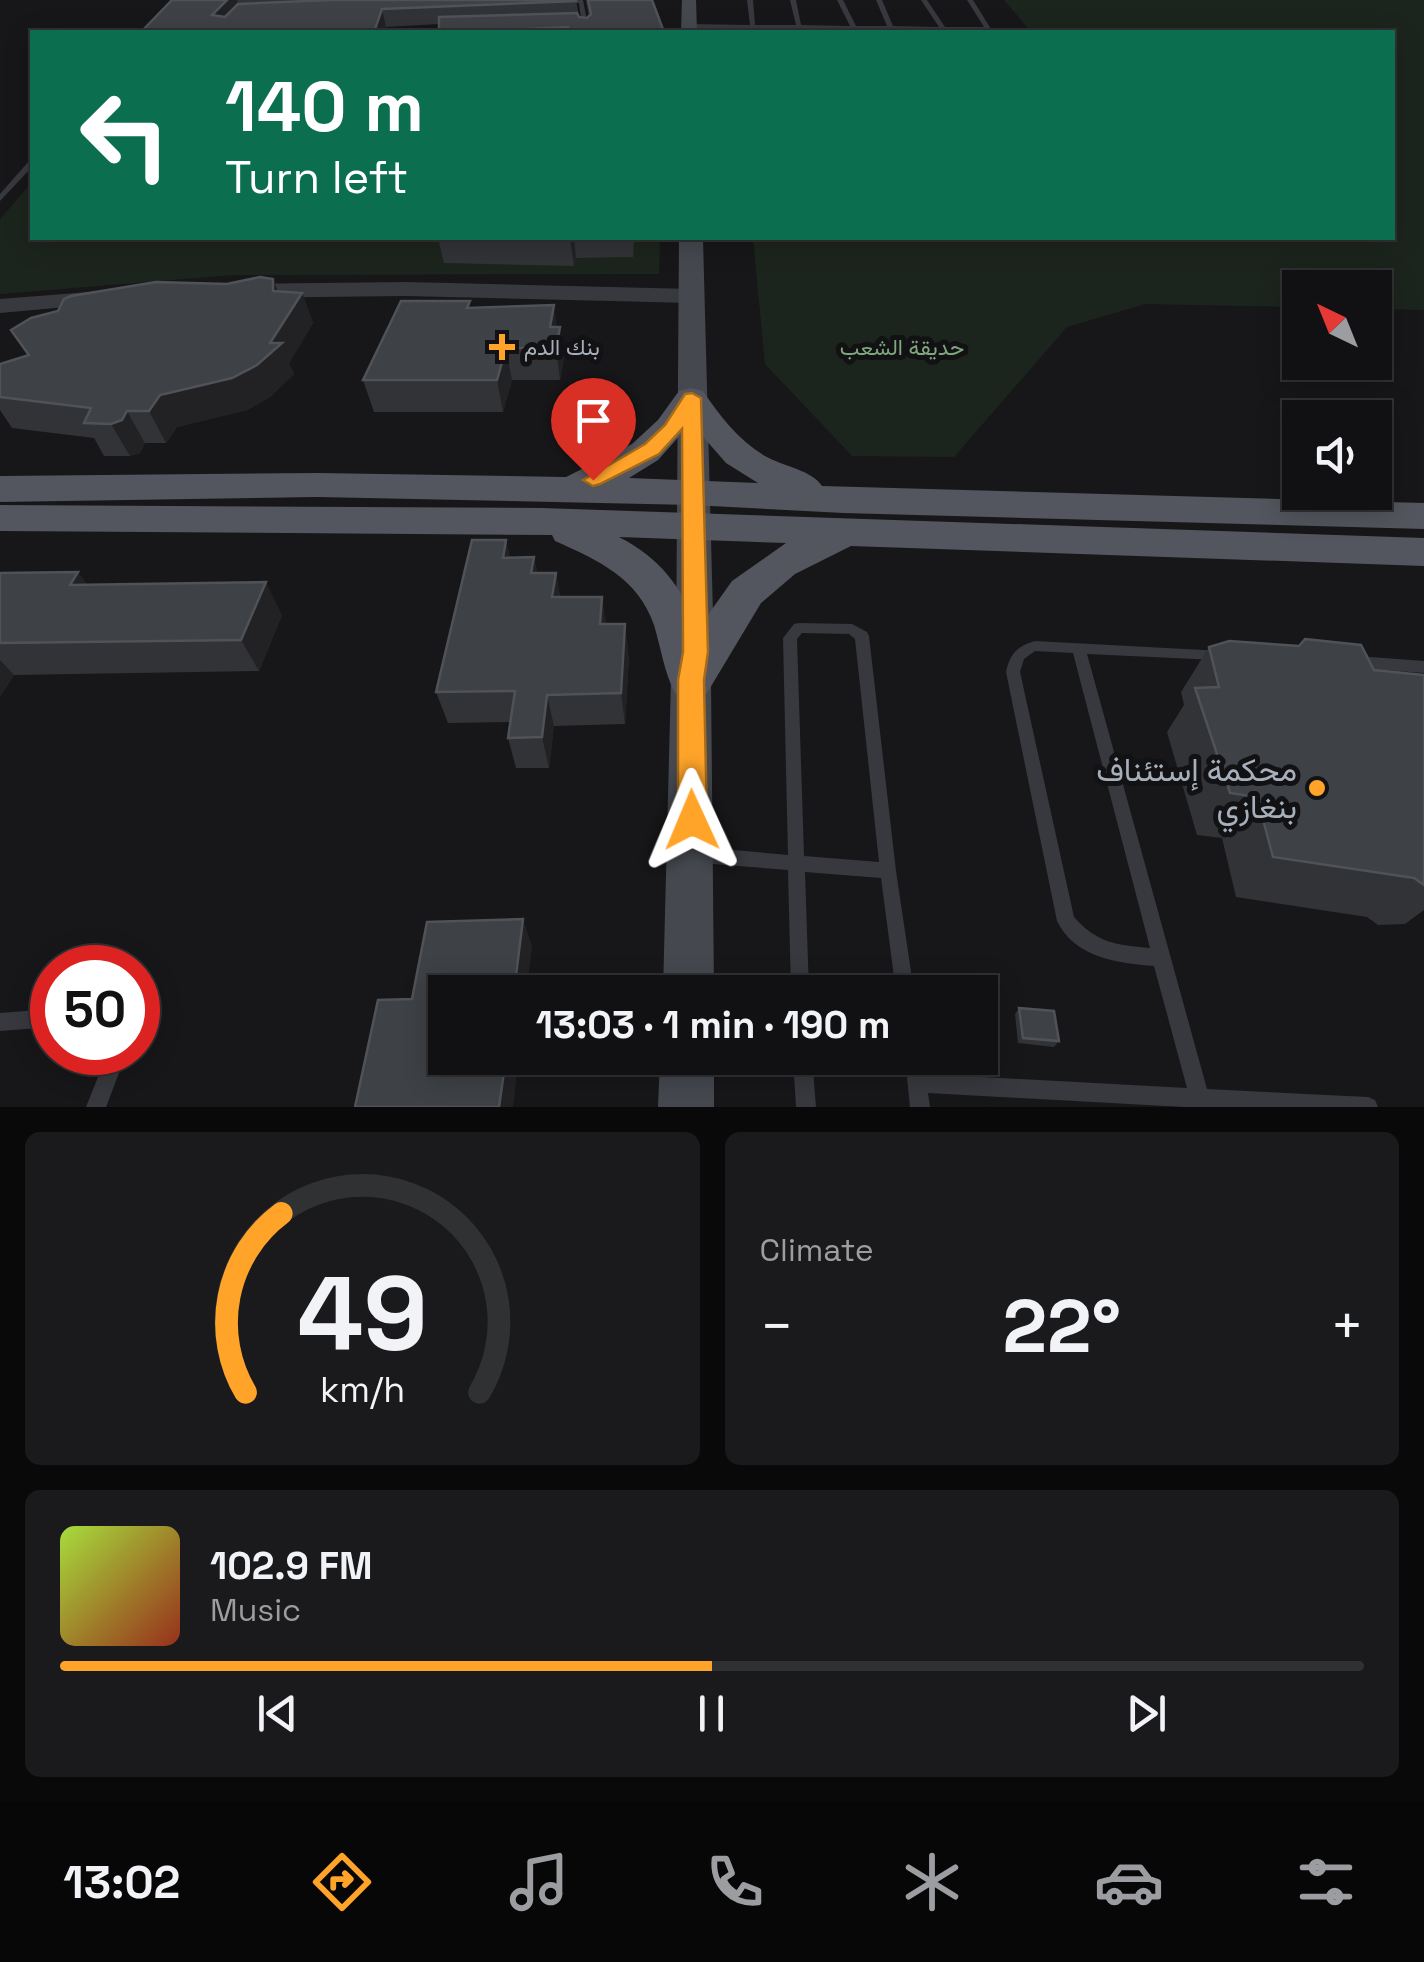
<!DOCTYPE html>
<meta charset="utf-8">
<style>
body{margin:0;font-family:"Space Grotesk",Vazirmatn,sans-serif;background:#1a1a1c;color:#f1f3f6;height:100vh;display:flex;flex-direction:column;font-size:38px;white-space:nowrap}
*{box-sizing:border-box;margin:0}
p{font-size:32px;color:#9c9da0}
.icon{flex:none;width:55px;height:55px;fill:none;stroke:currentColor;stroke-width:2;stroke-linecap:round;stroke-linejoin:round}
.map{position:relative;height:1107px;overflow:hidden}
.drawer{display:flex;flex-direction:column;gap:25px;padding:25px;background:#09090a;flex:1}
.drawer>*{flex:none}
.guide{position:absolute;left:30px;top:30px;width:1365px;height:210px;border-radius:0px;box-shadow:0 5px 25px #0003,0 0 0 2px #303133;background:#0b6e4f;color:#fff;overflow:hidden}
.needle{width:65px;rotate:317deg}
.buttons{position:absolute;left:1282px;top:270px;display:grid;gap:20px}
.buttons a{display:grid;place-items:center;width:110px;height:110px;border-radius:0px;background:#111113;box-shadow:0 5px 25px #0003,0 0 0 2px #303133;font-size:50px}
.speed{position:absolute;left:30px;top:945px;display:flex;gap:20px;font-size:50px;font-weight:700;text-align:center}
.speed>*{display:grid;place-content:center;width:130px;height:130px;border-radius:50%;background:#111113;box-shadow:0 5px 25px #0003,0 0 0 2px #303133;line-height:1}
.speed .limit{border:15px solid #d22;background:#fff;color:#111}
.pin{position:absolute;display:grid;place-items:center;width:85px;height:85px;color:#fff;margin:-102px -42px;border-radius:50% 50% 50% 0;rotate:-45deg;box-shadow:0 0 10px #0007}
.pin .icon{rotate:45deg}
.me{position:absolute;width:110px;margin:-55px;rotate:359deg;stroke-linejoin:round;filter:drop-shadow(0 0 8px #0008)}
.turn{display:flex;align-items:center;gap:35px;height:210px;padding:0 30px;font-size:45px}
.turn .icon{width:130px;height:130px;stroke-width:2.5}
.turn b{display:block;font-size:70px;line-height:85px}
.big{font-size:75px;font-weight:700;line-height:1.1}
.drawer .card{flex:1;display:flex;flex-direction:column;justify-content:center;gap:15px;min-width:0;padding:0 35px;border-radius:15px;background:#1a1a1c}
.drawer .dial{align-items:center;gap:0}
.dial svg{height:260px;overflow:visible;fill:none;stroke:#303133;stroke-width:7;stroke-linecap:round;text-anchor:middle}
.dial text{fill:#f1f3f6;stroke:none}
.song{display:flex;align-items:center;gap:30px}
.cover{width:120px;height:120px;border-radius:15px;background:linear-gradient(135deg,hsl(80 70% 55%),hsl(10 70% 35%))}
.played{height:10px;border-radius:5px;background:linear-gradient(90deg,#ffa429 50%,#303133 50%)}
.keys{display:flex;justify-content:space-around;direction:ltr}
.heat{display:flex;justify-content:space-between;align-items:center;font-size:55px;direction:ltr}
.drawer .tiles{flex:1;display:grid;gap:25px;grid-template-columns:1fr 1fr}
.card:last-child{grid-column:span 2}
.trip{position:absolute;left:428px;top:975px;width:570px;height:100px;border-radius:0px;background:#111113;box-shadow:0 5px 25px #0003,0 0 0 2px #303133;font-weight:700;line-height:100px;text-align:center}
.tab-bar{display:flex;height:160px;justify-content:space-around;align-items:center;background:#070708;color:#9c9da0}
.tab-bar .icon{width:70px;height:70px}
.tab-bar .on{color:#ffa429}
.tab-bar b{font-size:45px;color:#f1f3f6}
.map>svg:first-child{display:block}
.green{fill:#1c251d}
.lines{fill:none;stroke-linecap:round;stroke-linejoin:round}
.service{fill:#37393e;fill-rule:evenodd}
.tertiary{fill:#37393e;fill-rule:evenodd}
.secondary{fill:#45484f;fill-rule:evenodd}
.primary{fill:#53565e;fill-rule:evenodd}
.wall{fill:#323337}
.shaded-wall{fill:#222225}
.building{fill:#3e4145;stroke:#4f5257;stroke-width:2.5}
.route{fill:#ffa429;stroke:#a66b1b;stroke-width:2.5}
.poi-dot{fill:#ffa429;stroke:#121214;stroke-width:4}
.labels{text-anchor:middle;stroke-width:10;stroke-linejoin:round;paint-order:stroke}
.far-poi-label{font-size:22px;fill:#a7afba;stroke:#121214;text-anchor:start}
.far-park-label{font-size:22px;fill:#7ea77d;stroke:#121214}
.near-poi-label{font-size:32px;fill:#a7afba;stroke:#121214;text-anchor:end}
</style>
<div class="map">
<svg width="1424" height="1107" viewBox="0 0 1424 1107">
<rect width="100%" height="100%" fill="#171719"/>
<path class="green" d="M1004,0H1424V310L1375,309V288H1300V307L1145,304L1067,327L954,457L852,456L765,364L753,238H1392V32H1031Z
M32,182V238H660L659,274L233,275L0,294V219Z"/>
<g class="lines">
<path class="service" d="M559,0H583L589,32H583L579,3H557Z
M747,0H753L755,25H796L790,0H796L801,25L850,26L837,0H843L856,26H887L876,0H882L893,26L939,27L921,0H927L945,27H984L967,0H973L991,29L944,32L755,28L756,32H750V28H689L686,26L689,24L750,25Z
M456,29L454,32H388L391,30Z
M29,161H32V167L0,201V194Z
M799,623L852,624L867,632L869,636L896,871L914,992H896L881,878L805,872L809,992H791L788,870L700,863L694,860L692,855L694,850L700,847L788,855L783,638L794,624ZM802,633L849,634L855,639L879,862L804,856L797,639Z
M1035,641L1222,651L1224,655L1222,659L1217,660L1087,654L1207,1089L1368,1097L1375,1100L1378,1107H1184L928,1093L930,1107H910L905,1058H923L926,1074L1187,1088L1154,966C1118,963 1075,958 1057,921L1006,672C1010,654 1017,646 1035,641ZM1035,651L1073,653L1150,948C1116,945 1097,943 1074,917L1020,672L1024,659Z
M1357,656L1424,661V673L1357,668L1352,666L1350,662L1352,658Z
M52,1009V1027L0,1031V1013Z
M108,1052H127L106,1107H86Z
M793,1058H812L816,1107H796Z"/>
<path class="tertiary" d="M406,282L692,289L703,296L692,303L406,296L237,298L226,291L237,284Z
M102,291L113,298L110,303L0,313V299Z"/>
<path class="secondary" d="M682,0H696L697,32H681Z
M679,238H703L714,652L711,680L714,992H663L671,680L676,652Z
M660,1058H714V1107H658Z"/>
<path class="primary" d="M691,388L703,391C720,416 738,440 765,456C782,466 812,470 822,486L1424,503V529L843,513L692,505L317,497L0,502V476L317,473L566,477L632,444L658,420L679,391ZM691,423L726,463L758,483L629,478L658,460Z
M0,505L542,508L1424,538V566L851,546L795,574L761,603L707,693L691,698L675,693C664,672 661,648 654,625C638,578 598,560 555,541L552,535L0,531ZM619,537L786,543L732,581L698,629C682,587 660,558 619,537Z"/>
</g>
<path class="wall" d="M172,0H576L579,17L587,18L589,16L586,0H652L664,32H439V24L386,27Z
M438,238H634L633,257L576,258L574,266L444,263Z
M278,292L302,293L313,323L289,363L294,374L270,397L247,410L177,427L166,443H145L140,453L130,456H104L94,438L12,428L0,410V364L27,355L11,330Z
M471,308L557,327L564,358L560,380H512L503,412H374L363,380Z
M506,540L510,558L534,557L537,573H556L560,597L606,624L629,656L625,724L554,726L549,768H516L508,738L510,722L448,723L436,692Z
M0,573L88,585L282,615L259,671L14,675L0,697Z
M1209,647L1374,670L1424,675V910L1405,924L1378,925L1367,917L1236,897L1222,838L1197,835L1167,732L1184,705L1181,692Z
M1019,1008L1059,1041L1054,1047L1018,1043L1015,1014Z"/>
<path class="shaded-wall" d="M227,0H237L240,9L218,32L212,15Z
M382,9L386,27L384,32H374Z
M570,238H574L576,258L574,266Z
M273,279L285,310L302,293L313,323L289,363L294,374L270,397L247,410L177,427L166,443L149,411L160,395L270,343Z
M554,305L558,335L560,327L564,358L560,380L556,348L550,327Z
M506,348L512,380L503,412L497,380Z
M127,411L145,443L140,453L130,456L111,424Z
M506,540L513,573L503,558Z
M534,557L541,590L531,573Z
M78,572L102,604L70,585Z
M556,573L561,605L552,597Z
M266,582L282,615L259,671L241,640Z
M602,597L607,629L600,624Z
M625,624L629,656L625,724L621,693Z
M0,660L14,675L0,697Z
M547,695L554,726L549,768L542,737Z
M523,919L532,946L527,992H514Z
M506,1058H519L513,1107H499Z"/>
<path class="building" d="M172,0H227L212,15L225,17L238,4L330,0H576V1L382,9L374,32H141Z
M588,0H652L664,32H567L568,27L472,32H439V17L577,13L579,17L587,18L591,14Z
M260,277L273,279V291L302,293L270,343H282L257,365L232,378L160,395L149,411H127L122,420L111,424L84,423L91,408L0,397V364L29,355L11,330L31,318L58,311L64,299L71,296L156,282L227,284Z
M401,301H470L467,308L554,305L550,327H560L556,348H506L497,380H363Z
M472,540H506L503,558L534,557L531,573H556L552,597H602L600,624H625L621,693L547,695L542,737L508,738L515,691L436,692Z
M78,572L70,585L266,582L241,640L0,643V573Z
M1305,639L1361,645L1374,670L1424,675V885L1414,878L1273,857L1257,797L1230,793L1195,688L1219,687L1209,647L1229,641L1299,646Z
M523,919L514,992H445V1058H506L499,1107H355L378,1000L412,999L427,922Z
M1019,1008L1054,1011L1059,1041L1023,1038Z"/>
<path class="route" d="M692,393L701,398L708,652L704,680L707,820L703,829L692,833L682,829L678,820V680L683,652L682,429L659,454L600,484L593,486L583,480L645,444L665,425L685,394Z"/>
<g class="poi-dot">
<path d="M497 332h10v10h10v10h-10v10h-10v-10h-10v-10h10z"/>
<circle cx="1317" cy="788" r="10"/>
</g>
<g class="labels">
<g class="far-poi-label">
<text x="524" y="355">بنك الدم</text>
</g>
<g class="far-park-label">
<text x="902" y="355">حديقة الشعب</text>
</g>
<g class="near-poi-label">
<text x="1297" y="781">محكمة إستئناف<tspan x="1297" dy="37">بنغازي</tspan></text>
</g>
</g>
</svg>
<div class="buttons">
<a><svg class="needle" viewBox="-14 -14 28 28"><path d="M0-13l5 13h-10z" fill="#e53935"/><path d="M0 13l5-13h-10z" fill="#9c9da0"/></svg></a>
<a><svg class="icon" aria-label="sound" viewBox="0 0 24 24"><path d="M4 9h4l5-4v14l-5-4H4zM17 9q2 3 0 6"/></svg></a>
</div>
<div class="speed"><div class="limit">50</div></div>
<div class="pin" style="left:593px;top:480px;background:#d93025"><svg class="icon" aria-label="arrive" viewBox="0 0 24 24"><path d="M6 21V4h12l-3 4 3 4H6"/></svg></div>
<svg class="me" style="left:692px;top:820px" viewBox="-20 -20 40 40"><path d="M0-17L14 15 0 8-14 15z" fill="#ffa429" stroke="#fff" stroke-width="4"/></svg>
<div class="trip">13:03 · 1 min · 190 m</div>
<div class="guide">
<div class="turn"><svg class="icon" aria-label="left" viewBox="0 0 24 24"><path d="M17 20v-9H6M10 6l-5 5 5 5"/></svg><div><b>140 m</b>Turn left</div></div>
</div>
</div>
<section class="drawer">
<div class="tiles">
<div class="card dial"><svg viewBox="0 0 100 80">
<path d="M14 69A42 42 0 1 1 86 69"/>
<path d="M14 69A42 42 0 0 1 25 14" stroke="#ffa429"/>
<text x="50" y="56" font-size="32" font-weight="700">49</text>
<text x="50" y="72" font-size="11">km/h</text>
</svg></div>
<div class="card"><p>Climate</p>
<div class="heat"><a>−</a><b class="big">22°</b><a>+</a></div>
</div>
<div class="card">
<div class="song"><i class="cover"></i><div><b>102.9 FM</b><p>Music</p></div></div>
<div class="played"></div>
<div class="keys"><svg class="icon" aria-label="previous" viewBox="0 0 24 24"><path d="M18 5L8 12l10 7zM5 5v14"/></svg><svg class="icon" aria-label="pause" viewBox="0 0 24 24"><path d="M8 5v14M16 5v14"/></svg><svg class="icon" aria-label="next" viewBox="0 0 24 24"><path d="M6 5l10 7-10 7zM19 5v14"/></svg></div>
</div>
</div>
</section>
<nav class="tab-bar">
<b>13:02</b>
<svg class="icon on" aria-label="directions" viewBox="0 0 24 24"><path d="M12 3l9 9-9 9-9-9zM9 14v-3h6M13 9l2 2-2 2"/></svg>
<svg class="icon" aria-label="music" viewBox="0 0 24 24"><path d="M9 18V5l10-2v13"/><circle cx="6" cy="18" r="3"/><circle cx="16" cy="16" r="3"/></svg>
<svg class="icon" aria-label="phone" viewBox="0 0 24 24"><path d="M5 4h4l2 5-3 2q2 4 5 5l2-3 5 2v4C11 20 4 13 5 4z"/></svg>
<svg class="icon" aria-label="climate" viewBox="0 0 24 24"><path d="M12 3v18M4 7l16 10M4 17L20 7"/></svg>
<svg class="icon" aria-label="car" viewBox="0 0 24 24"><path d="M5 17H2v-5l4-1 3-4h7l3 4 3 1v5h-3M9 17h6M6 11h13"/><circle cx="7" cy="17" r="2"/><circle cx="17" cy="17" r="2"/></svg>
<svg class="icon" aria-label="filters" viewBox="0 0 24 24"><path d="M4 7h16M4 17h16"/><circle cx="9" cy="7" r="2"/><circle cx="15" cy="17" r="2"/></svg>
</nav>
